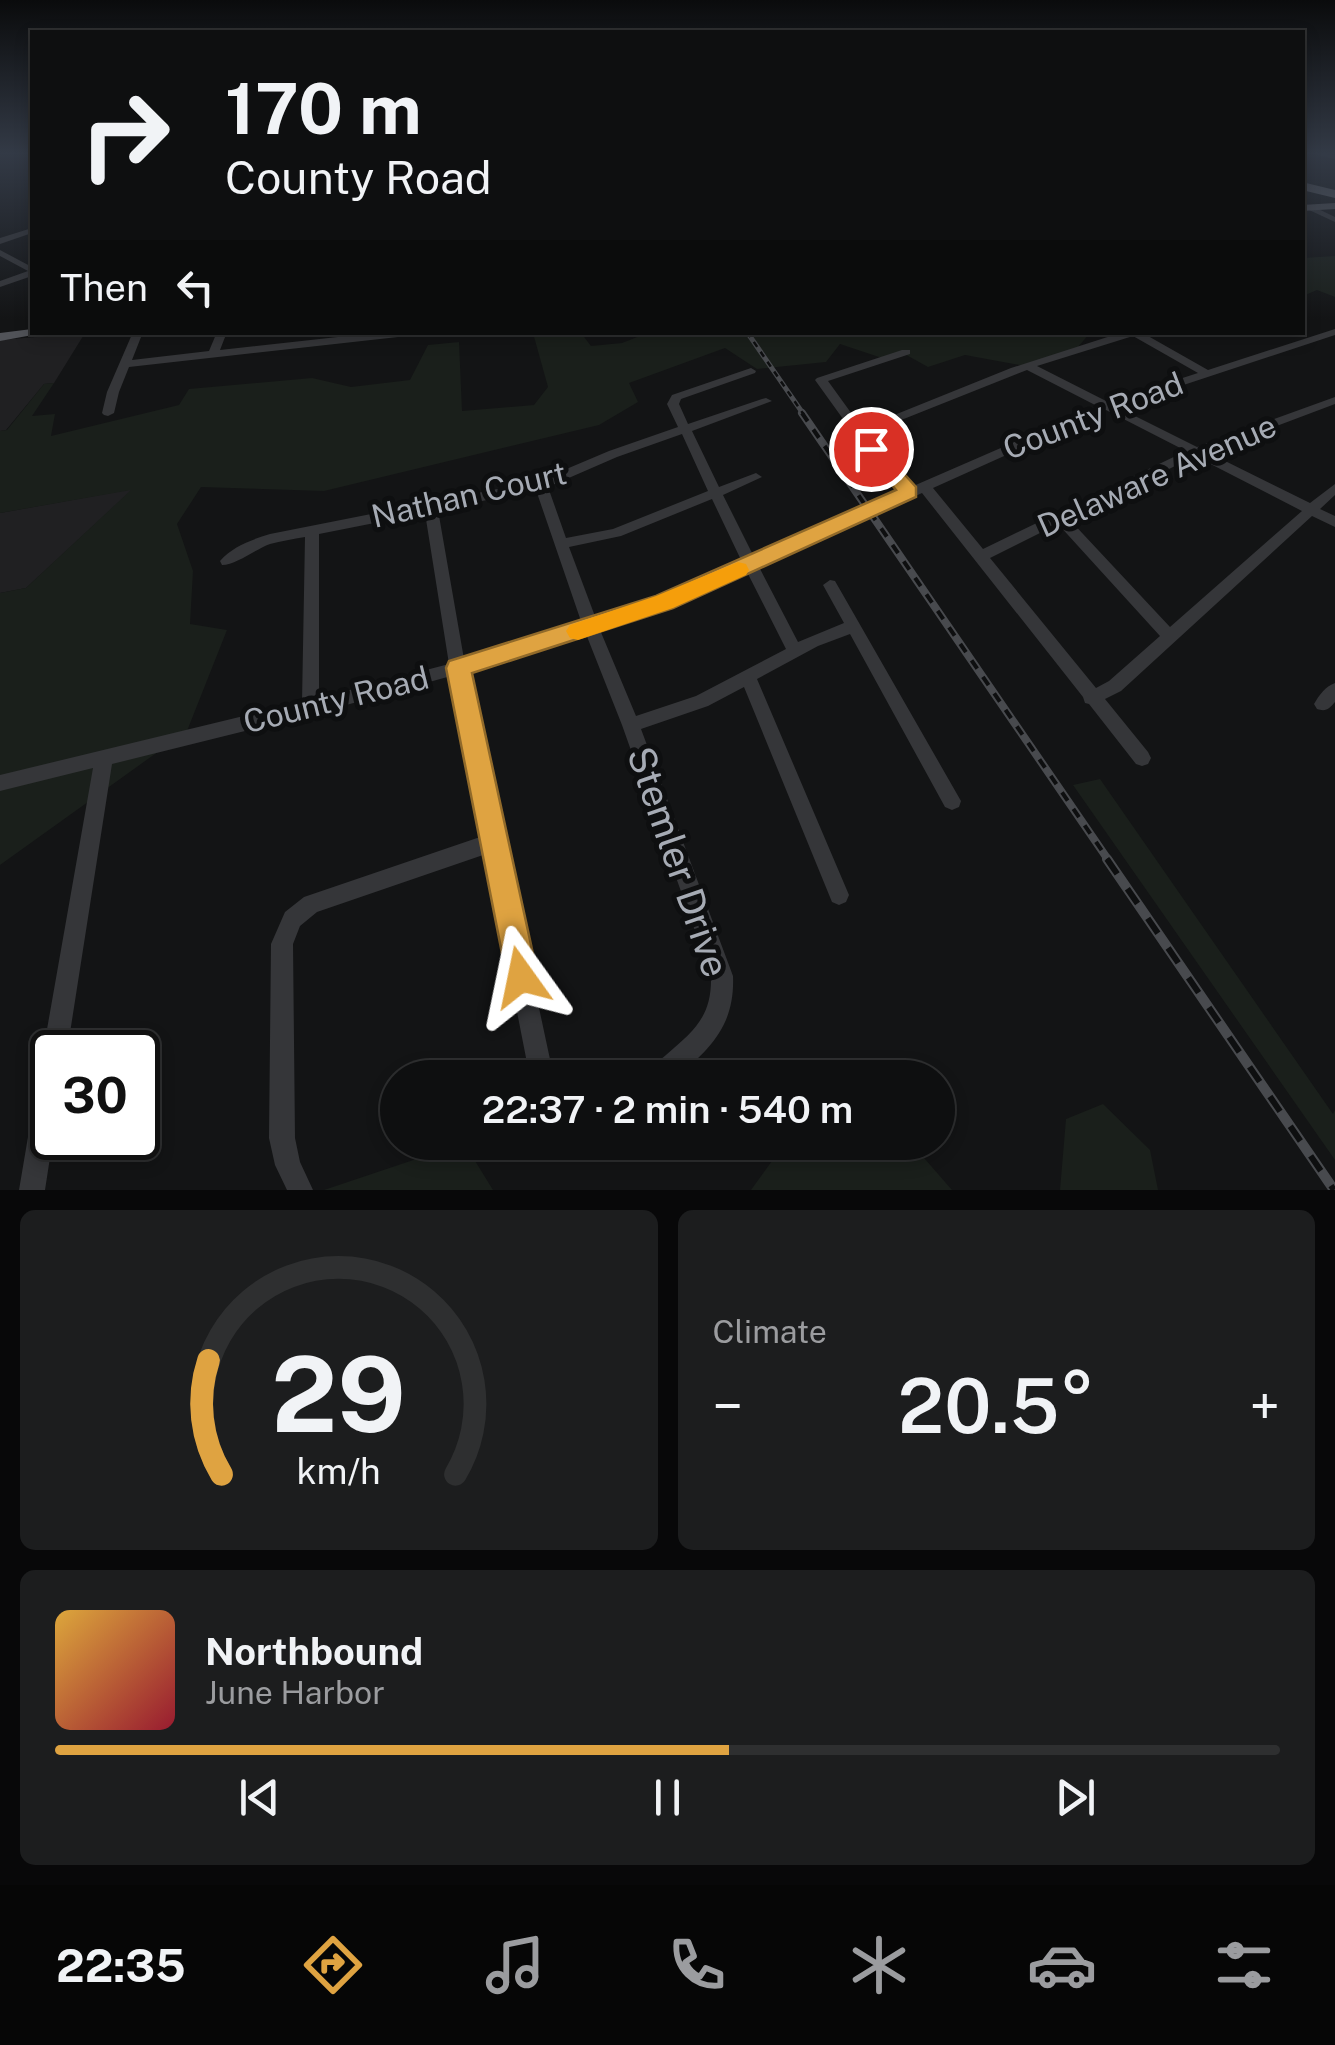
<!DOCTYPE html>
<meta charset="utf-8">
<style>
body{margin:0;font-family:"Public Sans",sans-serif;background:#1c1d1e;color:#f1f3f6;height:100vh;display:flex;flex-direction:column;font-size:38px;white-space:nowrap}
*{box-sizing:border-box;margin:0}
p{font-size:32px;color:#9b9c9f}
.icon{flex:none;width:55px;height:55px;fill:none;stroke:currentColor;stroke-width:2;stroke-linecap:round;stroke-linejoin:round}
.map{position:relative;height:1190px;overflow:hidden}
.drawer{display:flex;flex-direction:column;gap:20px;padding:20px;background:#080809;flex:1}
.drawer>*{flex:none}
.hud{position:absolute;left:30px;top:30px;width:1275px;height:305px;border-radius:0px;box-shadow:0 5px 15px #0003,0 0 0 2px #2e2f30;background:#0e0f10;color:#f1f3f6;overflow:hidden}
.speed{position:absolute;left:30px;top:1030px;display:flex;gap:20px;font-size:50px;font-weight:700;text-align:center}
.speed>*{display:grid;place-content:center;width:130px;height:130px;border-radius:50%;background:#0e0f10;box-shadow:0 5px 15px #0003,0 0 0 2px #2e2f30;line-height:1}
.speed .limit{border:5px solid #111;border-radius:15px;background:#fff;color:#111}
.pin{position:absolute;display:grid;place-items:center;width:85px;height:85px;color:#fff;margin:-42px;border:5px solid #fff;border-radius:50%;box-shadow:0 2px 10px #0007}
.me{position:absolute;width:110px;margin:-55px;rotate:348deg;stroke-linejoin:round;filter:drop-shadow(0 0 8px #0008)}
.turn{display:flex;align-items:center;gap:35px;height:210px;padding:0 30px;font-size:45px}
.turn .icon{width:130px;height:130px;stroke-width:2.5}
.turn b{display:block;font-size:70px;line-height:85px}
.then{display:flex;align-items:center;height:95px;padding:0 30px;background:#0003;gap:20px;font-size:38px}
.big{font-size:75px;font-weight:600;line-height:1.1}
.drawer .widget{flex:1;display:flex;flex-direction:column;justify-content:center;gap:15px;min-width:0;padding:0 35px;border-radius:15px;background:#1c1d1e}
.drawer .dial{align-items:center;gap:0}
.dial svg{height:260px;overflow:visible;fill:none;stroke:#2e2f30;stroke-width:7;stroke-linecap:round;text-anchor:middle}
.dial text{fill:#f1f3f6;stroke:none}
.song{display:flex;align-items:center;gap:30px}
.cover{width:120px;height:120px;border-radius:15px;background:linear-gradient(135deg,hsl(40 70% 55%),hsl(350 70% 35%))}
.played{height:10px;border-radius:5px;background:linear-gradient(90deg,#dfa341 55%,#2e2f30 55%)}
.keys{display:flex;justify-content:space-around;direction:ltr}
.heat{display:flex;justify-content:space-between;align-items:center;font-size:55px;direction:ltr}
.drawer .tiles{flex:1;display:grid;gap:20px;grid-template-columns:1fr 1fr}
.widget:last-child{grid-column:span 2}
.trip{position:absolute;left:380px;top:1060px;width:575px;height:100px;border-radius:50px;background:#0e0f10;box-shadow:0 5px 15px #0003,0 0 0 2px #2e2f30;font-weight:600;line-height:100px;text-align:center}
.dock{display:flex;height:160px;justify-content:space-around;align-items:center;background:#060606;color:#9b9c9f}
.dock .icon{width:70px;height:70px}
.dock .active{color:#dfa341}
.dock b{font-size:45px;color:#f1f3f6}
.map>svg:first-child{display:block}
.built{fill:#202022}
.green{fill:#1a1f1b}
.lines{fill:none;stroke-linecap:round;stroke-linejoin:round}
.minor{fill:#353639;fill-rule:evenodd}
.major{fill:#515358;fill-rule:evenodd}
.highway{fill:#61646a;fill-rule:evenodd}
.rail-far2-casing{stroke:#484a4e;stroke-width:5}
.rail-far1-casing{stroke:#484a4e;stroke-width:8}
.rail-casing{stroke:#484a4e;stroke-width:10}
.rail-far2{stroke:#0e0f10;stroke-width:2.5;stroke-dasharray:6;stroke-linecap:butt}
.rail-far1{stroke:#0e0f10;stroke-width:4;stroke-dasharray:10;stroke-linecap:butt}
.rail{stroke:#0e0f10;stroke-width:6;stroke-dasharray:18;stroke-linecap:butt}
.route{fill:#dfa341;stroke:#916a2a;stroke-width:2.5}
.slow{fill:#f59e0b}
.labels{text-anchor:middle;stroke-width:10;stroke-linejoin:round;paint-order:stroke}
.street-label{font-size:32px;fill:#a6abb4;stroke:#0e0f10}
.near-street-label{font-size:38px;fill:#a6abb4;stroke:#0e0f10}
</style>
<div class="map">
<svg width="1335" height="1190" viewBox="0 0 1335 1190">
<rect width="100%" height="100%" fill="#131415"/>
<path class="built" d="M85,333L54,383L44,384L6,430L0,431V340Z
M133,489L26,588L0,593V513Z"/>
<path class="green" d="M1335,256V297L1317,290L1303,296V258Z
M650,332L1090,333L1078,347L1025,366L965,355L928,367L901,352L882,358L840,344L826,362L757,369L725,348L629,383L638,402L599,425L324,491L201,487L177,524L193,571L190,624L227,630L187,731L0,865V593L26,588L131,490L0,513V431L7,430L44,384L54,383L32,416L55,414L51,436L179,405L189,389L312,378L351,387L410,380L428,345L459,342L462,411L534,405L548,387L533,333H581L591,346L622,343Z
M1100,779L1333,1114L1335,1110V1160L1073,785Z
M1103,1104L1150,1150L1158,1190H1060L1066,1119Z
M464,1143L493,1190H324Z
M785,1143H911L952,1190H751Z"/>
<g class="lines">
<path class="minor" d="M1309,152L1335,155V159L1310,153Z
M1310,205L1335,217V222L1307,209L1306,207Z
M32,228V233L0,244V238Z
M0,250L32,267V276L0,287V281L28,271L0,256Z
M1335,329V335L1117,407L1197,447L1335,397V404L1207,452L1310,503L1335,484V495L1320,509L1335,516V527L1312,516L1121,691L1105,699L1148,752L1151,758L1148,764L1142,766L1136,764L1089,704L1085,703L1083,697L922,493L759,567L798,642L844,623L823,585L830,580L835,581L961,801L959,807L952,810L945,807L850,634L818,646L757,679L849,895L846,902L839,905L832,902L744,687L708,706L641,729L733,976C735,1025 711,1048 676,1078H645C650,1067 658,1062 666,1055C695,1030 712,1016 711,976L622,725L586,634L467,671L554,1078H530L486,854L317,912L300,926L293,944L295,1138L300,1162L313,1190H287L275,1165L269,1138L271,944L285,912L304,897L483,836L451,676L310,715L112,764L67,1052H52L53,1138L45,1190H19L40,1066L45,1057L43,1052L93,768L0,791V775L302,702L305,537C293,539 281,541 270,544C254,550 236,565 222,565L220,561C233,546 251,540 270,534L538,481L609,451L678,427L667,404L672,395L751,368L756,371L755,373L681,399L679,404L688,424L762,399L766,398L772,401L692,431L719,487L756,473L762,477L723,495L754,557L901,492L879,469L815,380L817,378L902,350H910V354L828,381L862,428L1011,368L1123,332H1141L1208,370ZM1133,336L1198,373L1108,402L1037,366ZM1027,370L1097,406L911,487L887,463L866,434ZM1106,410L1186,451L983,549L933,488ZM682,434L708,491L613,529L566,538L548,487L617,457ZM1195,456L1302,511L1170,627L1069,519ZM536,490L582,624L464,659L438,510ZM712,499L742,562L596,619L569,547L621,536ZM425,513L449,664L319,698V534ZM1058,524L1160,636L1109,681L1096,688L990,558ZM747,572L786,649L696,696L636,716L600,630Z
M133,332H143L132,360L209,351L217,332H227L220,350L383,332H421L416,335L129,367L119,392L114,413L108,416L104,415L102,413L107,392Z
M1335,683V702C1329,709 1326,712 1317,709L1314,704C1319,695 1326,686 1335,683Z"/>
<path class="major" d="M1335,203V209L1302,211V205Z
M32,329V332H49L0,341V333Z"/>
<path class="highway" d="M1302,182L1335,190V198L1302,190Z"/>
<g class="rail-far2-casing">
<path id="rail-far2" d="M747,332L804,415"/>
</g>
<g class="rail-far1-casing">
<path id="rail-far1" d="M802,413L1109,861"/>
</g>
<g class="rail-casing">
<path id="rail" d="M1107,859L1334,1190"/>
</g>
<use href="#rail-far2" class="rail-far2"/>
<use href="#rail-far1" class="rail-far1"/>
<use href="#rail" class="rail"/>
</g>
<linearGradient id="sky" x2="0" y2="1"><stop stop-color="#0a0b0c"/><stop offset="0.48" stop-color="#333a46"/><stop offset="1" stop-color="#333a46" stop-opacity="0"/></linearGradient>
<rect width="1335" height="319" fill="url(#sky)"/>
<path class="route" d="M871,444L878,445L916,487V497L673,608L472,673L538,977L533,989L521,993L509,989L446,668L449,661L656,596L896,490L862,449Z"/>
<path class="slow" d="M738,562L746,564L749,570L746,575L673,608L578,640L570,638L566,631L570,625L656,596Z"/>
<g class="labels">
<g class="street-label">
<text transform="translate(1093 416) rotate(-21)" y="11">County Road</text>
<text transform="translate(1157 476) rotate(-24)" y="11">Delaware Avenue</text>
<text transform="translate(469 495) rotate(-13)" y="11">Nathan Court</text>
<text transform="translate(336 700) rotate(-14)" y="11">County Road</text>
</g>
<g class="near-street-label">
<text transform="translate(678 862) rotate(71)" y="13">Stemler Drive</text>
</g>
</g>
</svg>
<div class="speed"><div class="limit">30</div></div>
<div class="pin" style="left:871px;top:449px;background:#d93025"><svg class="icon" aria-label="arrive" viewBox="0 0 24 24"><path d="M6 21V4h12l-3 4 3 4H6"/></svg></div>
<svg class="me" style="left:521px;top:977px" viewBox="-20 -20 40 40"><path d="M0-17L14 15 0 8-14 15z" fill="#dfa341" stroke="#fff" stroke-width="4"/></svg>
<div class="trip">22:37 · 2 min · 540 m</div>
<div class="hud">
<div class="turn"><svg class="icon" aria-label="right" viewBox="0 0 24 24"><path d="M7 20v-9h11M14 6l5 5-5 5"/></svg><div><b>170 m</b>County Road</div></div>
<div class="then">Then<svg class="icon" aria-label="left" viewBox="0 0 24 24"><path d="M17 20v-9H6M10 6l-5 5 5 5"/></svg></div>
</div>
</div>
<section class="drawer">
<div class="tiles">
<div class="widget dial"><svg viewBox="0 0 100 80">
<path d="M14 69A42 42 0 1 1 86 69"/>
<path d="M14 69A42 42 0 0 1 10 34" stroke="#dfa341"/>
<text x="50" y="56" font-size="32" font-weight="700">29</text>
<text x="50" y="72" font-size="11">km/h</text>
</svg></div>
<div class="widget"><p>Climate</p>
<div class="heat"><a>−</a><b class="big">20.5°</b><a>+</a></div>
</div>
<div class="widget">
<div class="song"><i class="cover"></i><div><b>Northbound</b><p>June Harbor</p></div></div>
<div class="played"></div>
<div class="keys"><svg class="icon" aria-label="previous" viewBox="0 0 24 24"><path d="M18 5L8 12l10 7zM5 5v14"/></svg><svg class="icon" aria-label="pause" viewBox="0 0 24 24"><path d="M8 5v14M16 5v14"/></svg><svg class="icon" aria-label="next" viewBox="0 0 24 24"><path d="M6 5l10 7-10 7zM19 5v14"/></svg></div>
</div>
</div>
</section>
<nav class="dock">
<b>22:35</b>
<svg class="icon active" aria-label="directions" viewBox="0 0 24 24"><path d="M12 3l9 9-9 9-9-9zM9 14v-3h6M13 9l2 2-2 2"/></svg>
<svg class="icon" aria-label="music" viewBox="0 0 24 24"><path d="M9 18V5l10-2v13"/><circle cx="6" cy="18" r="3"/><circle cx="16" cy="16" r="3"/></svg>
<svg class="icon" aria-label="phone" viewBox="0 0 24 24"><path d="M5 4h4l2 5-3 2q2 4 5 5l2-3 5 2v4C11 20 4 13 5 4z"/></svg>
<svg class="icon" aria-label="climate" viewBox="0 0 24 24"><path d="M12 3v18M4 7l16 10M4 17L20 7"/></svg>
<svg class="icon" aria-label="car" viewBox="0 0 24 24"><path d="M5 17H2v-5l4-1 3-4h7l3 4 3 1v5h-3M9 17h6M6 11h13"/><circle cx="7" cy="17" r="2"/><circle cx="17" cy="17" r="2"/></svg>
<svg class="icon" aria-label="filters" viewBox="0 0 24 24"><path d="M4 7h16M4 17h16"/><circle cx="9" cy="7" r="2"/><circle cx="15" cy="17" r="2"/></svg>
</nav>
